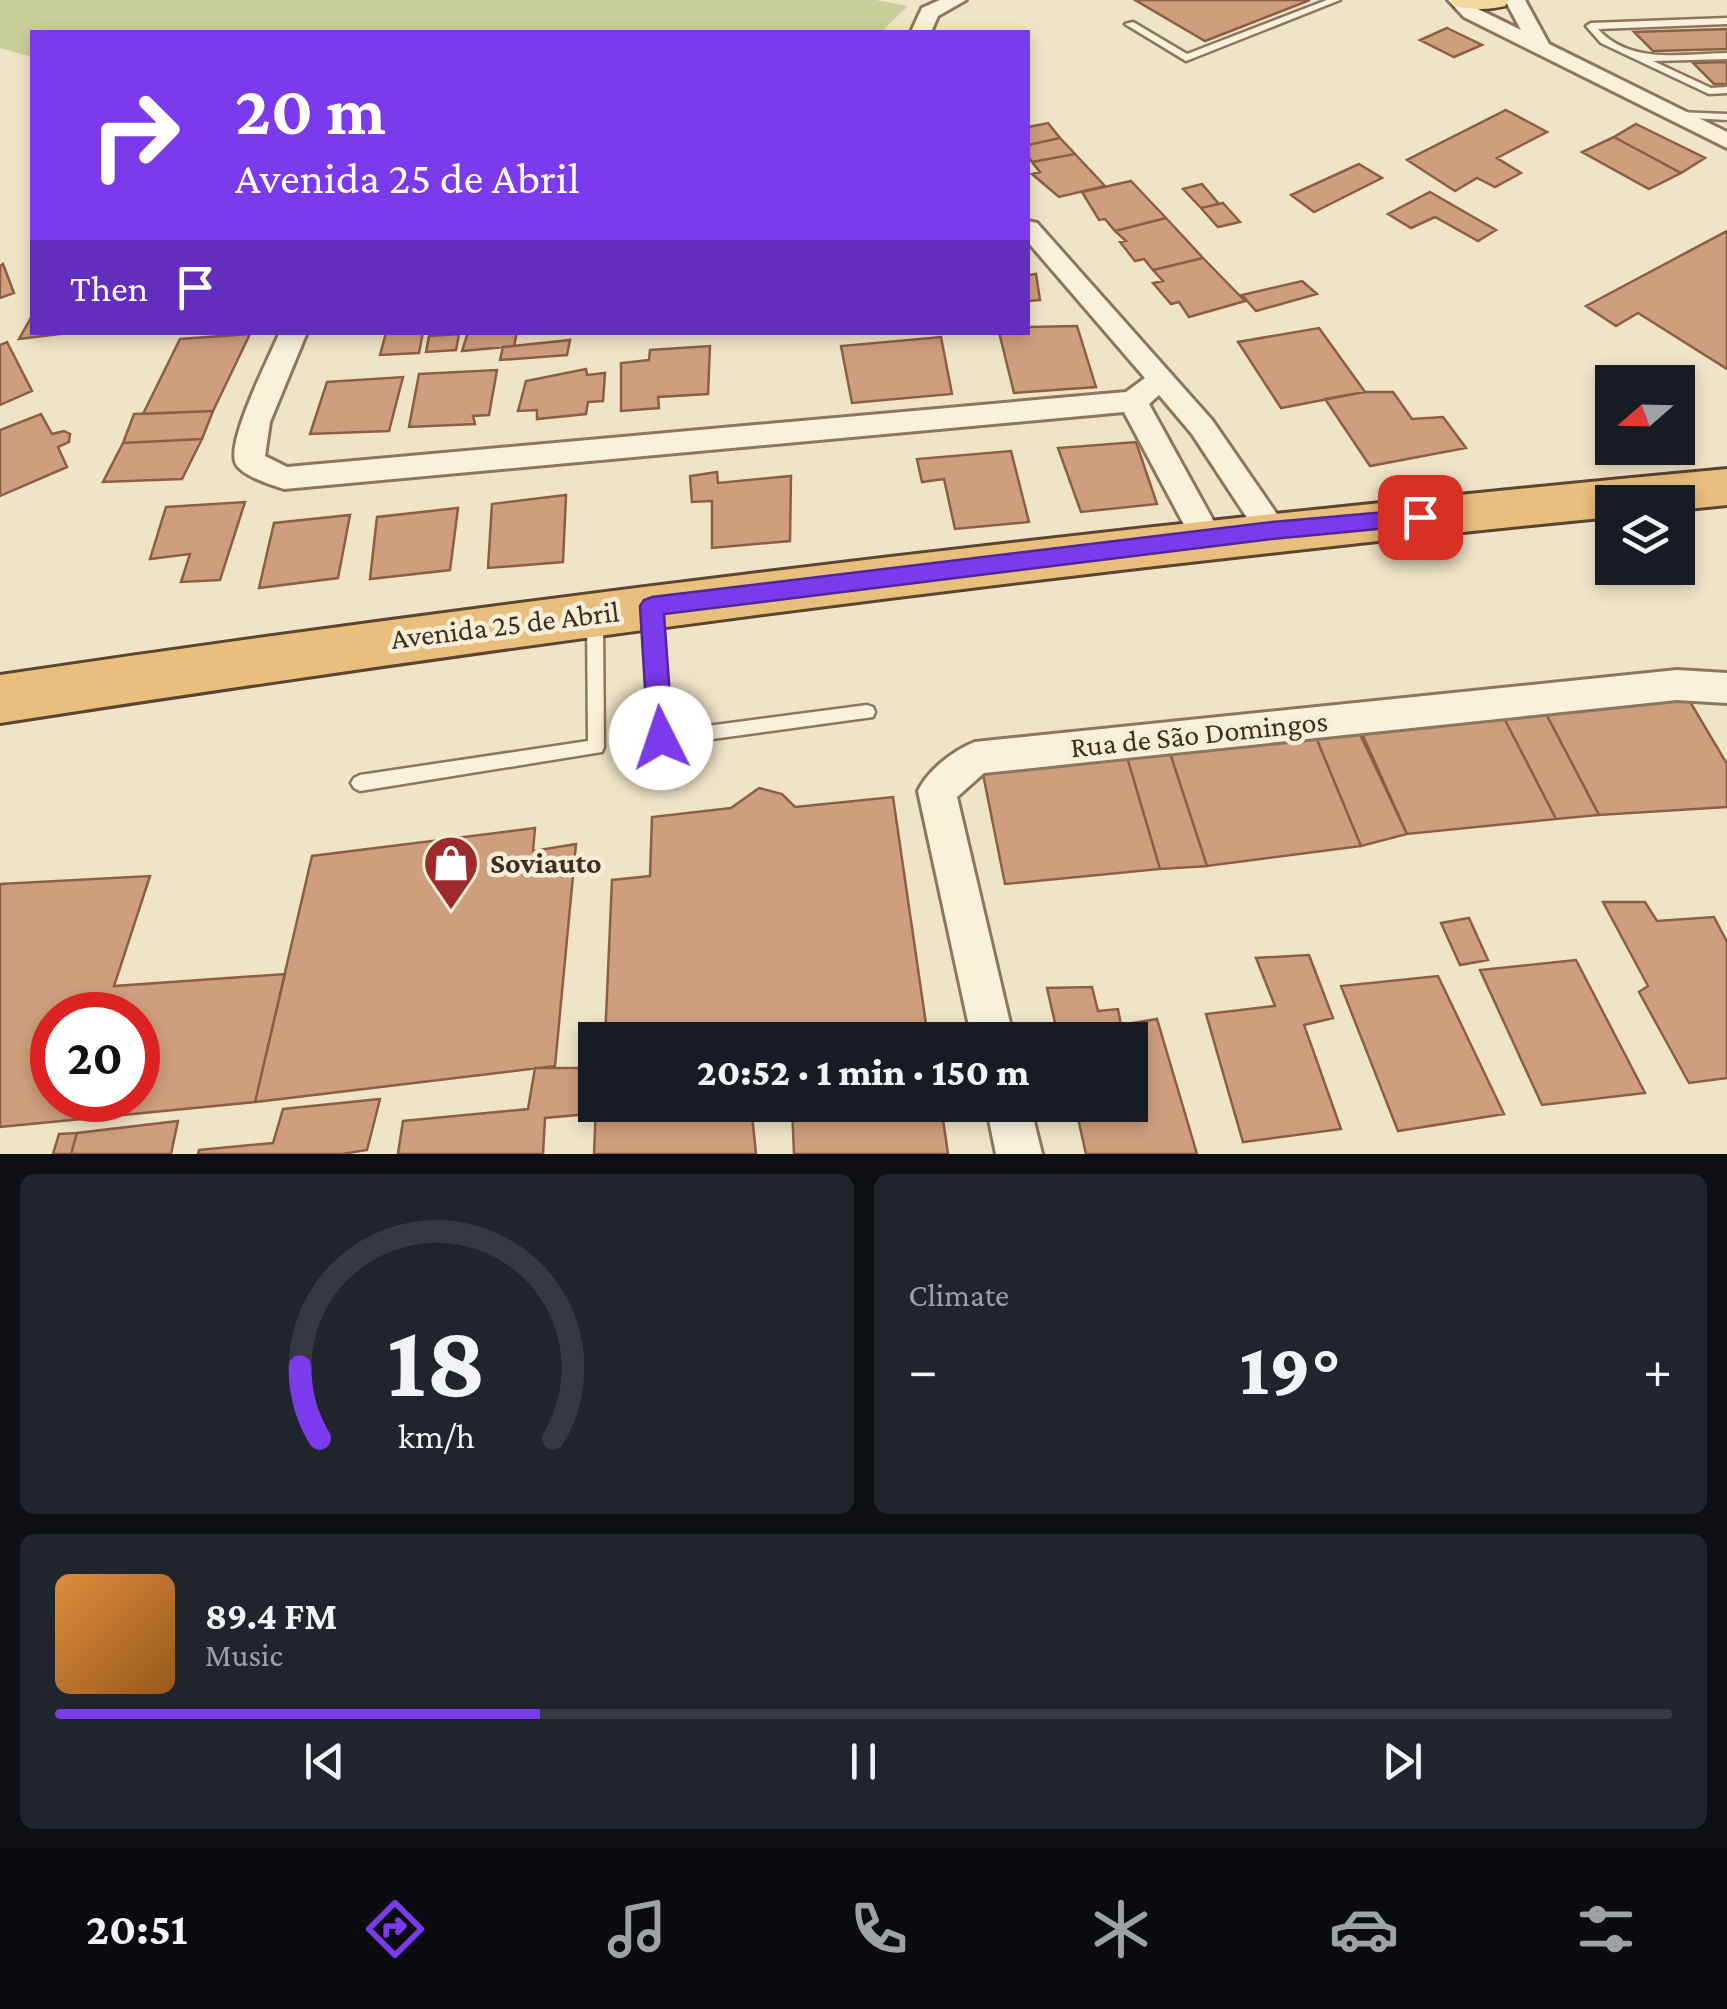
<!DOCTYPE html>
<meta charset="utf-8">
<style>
body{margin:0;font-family:"Crimson Pro",serif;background:#20242c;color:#f1f3f6;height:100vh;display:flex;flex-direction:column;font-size:38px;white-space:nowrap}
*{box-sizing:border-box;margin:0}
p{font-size:32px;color:#9ea1a6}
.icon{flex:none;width:55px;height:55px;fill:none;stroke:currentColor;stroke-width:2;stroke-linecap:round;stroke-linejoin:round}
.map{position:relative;height:1154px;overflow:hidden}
.drawer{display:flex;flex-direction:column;gap:20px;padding:20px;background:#0d0f14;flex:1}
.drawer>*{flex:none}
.top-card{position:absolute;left:30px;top:30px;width:1000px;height:305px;border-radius:0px;box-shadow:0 5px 15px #0003;background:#7c3aed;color:#fff;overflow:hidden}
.needle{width:65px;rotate:250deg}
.fabs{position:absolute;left:1595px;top:365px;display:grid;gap:20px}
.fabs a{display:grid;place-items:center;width:100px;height:100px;border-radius:0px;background:#171b24;box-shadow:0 5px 15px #0003;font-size:50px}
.speed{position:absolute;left:30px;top:992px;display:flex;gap:20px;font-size:50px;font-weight:700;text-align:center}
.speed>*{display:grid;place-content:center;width:130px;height:130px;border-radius:50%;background:#171b24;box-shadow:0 5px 15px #0003;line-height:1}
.speed .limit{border:15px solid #d22;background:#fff;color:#111}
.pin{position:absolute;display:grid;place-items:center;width:85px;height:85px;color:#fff;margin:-42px;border-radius:20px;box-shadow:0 5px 15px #0006}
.me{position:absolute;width:110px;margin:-55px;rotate:356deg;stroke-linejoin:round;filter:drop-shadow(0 0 8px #0008)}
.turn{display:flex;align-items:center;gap:35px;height:210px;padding:0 40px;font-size:45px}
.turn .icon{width:130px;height:130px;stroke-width:2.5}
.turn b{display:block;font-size:70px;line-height:85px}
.then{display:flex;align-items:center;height:95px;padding:0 40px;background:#0003;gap:20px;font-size:38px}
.big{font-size:75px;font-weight:800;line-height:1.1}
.drawer .card{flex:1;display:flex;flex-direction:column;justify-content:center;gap:15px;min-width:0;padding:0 35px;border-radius:15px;background:#20242c}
.drawer .dial{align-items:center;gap:0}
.dial svg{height:260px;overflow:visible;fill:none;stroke:#363941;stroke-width:7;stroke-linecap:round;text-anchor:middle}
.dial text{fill:#f1f3f6;stroke:none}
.song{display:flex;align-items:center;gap:30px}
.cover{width:120px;height:120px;border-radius:15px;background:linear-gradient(135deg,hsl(30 70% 55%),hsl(30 70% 35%))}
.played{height:10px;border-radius:5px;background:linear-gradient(90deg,#7c3aed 30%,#363941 30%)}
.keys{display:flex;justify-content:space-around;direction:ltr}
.heat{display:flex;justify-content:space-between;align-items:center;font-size:55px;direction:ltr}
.drawer .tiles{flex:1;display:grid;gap:20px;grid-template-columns:1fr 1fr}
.card:last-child{grid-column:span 2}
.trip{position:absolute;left:578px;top:1022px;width:570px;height:100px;border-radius:0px;background:#171b24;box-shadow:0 5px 15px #0003;font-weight:800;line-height:100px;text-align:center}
.tab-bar{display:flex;height:160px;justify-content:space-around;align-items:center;background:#090b0e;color:#9ea1a6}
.tab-bar .icon{width:70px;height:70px}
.tab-bar .on{color:#7c3aed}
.tab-bar b{font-size:45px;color:#f1f3f6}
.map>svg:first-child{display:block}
.green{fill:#c9cf9b}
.building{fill:#cf9f7d;stroke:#8d5f41;stroke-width:2.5;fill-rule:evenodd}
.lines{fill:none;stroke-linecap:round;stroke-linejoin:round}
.service-casing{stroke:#8d765c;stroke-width:5}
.minor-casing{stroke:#8d765c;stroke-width:6}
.primary-casing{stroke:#5b4430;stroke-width:5}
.trunk-casing{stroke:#5b4430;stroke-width:6}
.service{fill:#faf1dc;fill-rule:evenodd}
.minor{fill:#faf1dc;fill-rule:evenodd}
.primary{fill:#f3d9a0;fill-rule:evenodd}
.trunk{fill:#eabe7c;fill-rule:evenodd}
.route{fill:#7c3aed;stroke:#51269a;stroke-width:2.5}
.labels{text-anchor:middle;stroke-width:9;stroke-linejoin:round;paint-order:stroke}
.street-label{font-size:30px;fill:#3d2e20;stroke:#f7eed8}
.poi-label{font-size:30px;font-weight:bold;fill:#3d2e20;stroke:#f7eed8;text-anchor:start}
</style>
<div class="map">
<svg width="1727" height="1154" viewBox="0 0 1727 1154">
<rect width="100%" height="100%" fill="#f0e4c8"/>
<path class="green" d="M0,0H876L908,6L881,32H32V57L0,48Z"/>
<path class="building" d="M1135,0H1310L1205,41Z
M1447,28L1482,45L1454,57L1420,40Z
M1727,29V49L1653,51L1634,32Z
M1727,62V84H1714L1693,63Z
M1506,110L1547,132L1497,158L1521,173L1495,187L1477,178L1455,191L1407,160Z
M1048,123L1060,138L1028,145V127Z
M1636,124L1705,158L1681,173L1614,137Z
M1614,137L1681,173L1649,189L1582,152Z
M1060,138L1075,154L1032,162L1028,156V145Z
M1075,154L1105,186L1059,197L1032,174L1040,172L1032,162Z
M1359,164L1382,178L1314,212L1291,195Z
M1131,181L1166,218L1115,231L1105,219L1099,220L1082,192Z
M1202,184L1219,204L1201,208L1183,189Z
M1430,192L1496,230L1478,241L1435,217L1411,228L1388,214Z
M1223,203L1240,222L1218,227L1201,208Z
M1166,218L1203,258L1153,270L1144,259L1135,261L1120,242L1126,241L1115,231Z
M1727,231V369L1638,313L1616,326L1586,306Z
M1203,258L1245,301L1189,317L1179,302L1171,304L1153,283L1163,281L1153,270Z
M3,264L14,293L0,298V266Z
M1036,274L1040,300L1028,301V275Z
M1302,281L1317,294L1256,311L1242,295Z
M32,316V332H76L19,339Z
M1077,326L1096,387L1014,393L999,332H1028V327Z
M1319,328L1365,392L1281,408L1238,342Z
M336,332H423L419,353L380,355L386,333Z
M468,332H517L514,346L462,351Z
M250,334L213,411L143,414L180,339Z
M459,334L456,350L426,352L429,336Z
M941,337L952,394L852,403L841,346Z
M570,340L567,355L500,360L503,347Z
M7,342L32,391L0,405V345Z
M710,346L708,394L658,397L659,408L621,411V363L649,360L650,350Z
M586,369L587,375L605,373L603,401L588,402L586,414L537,419V410L518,411L526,381Z
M497,370L489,415L473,416L475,424L409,427L419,374Z
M403,377L389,431L310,434L327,382Z
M1365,392H1393L1412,419L1443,417L1466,448L1370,466L1325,399Z
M213,411L202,439L123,443L134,414Z
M41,414L52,434L64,431L70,434L69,442L58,447L67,467L0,496V430Z
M202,439L182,479L103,482L123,443Z
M1136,442L1157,504L1081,512L1058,448Z
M1011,451L1029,522L955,529L944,479L922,482L917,459Z
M717,472L718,483L791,476L790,541L712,548V501L692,502L690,476Z
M566,495L563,562L488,568L492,504Z
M245,502L220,580L181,582L190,554L150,559L166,507Z
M458,508L450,570L370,579L377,517Z
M350,515L338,578L259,588L274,523Z
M1686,695L1727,764V807L1599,815L1543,708Z
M1543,708L1599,815L1556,819L1502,714Z
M1502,714L1556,819L1407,834L1359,727Z
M1358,730L1407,834L1361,846L1315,735Z
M1315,735L1361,846L1207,866L1170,753Z
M1170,753L1207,866L1160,869L1127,757Z
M1127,757L1160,869L1005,884L983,774Z
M759,788L782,794L795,807L893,797L926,1024L782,1040H605L612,880L650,876L652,817L731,808Z
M535,828L533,851L576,844L555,1066L255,1102L312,856Z
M150,876L114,986L285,974L255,1102L0,1127V884ZM52,1015H138V1100H52Z
M1603,902H1645L1657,921L1714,917L1727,942V1078L1689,1083L1639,992L1648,986Z
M1469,918L1488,960L1460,965L1441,923Z
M1309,955L1333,1018L1304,1025L1341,1129L1243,1142L1206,1014L1275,1006L1256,958Z
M1576,960L1645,1093L1542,1105L1480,970Z
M1438,976L1504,1114L1398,1131L1341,986Z
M1092,987L1098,1011L1118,1009L1121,1025L1157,1019L1197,1154H1086L1075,1105H1130V1040H1059L1047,988Z
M535,1068H592L588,1114L545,1118L543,1154H398L403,1121L528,1109Z
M380,1099L367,1150L342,1154H198L199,1150L273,1143L283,1109Z
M596,1105H751L756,1154H594Z
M792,1105H941L948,1154H794Z
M178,1121L171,1154H71L77,1133Z
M77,1133L71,1154H53L59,1134Z"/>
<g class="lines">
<g class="service-casing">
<path id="service" d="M1327,0H1340L1186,61L1125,24L1133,22L1187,54Z
M1727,18V24L1598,29C1630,65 1683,54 1727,53V59L1653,61L1711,88L1727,87V93L1709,94L1601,43L1586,26L1591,23Z
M1676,112L1727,114V120L1672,117L1671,115Z
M652,604L657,606L660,610L669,731L867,705L873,707L875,712L873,717L661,746L655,744L653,739L644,610L647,606Z
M595,614L600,616L603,620L604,747L602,752L360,791L354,788L351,783L354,778L360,775L588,741L587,620L590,616Z"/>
</g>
<g class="minor-casing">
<path id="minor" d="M940,0H966L938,16L931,32H911L922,8Z
M1448,0H1469L1478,9L1521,30L1505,0H1525L1549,44L1727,132V148L1464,17Z
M1028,221L1037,223L1212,420L1283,523L1288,531L1283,539L1272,543L1261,539L1192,434L1159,395L1149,404L1224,540L1219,549L1208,552L1197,549L1124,412L284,489C272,485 242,476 236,464C225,443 270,356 280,332H307L270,422L265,456L287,467L1126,392L1145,378L1028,242Z
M1677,670L1727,673V703L1677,700L984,773L957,797L1014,1040H972L918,791C928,770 954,750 975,742Z
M986,1105H1030L1042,1154H996Z"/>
</g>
<g class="primary-casing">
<path id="primary" d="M1451,0H1509L1505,6C1489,10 1471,10 1455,6Z"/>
</g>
<g class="trunk-casing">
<path id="trunk" d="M1727,469V505L1678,510V502H1612V517C1073,570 536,640 0,723V675C574,590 1149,523 1727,469Z"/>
</g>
<use href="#service" class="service"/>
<use href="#minor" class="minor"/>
<use href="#primary" class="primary"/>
<use href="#trunk" class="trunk"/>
</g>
<path class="route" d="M1420,509L1431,517L1420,525L1272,539L664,614L673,738L670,746L661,750L652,746L648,738L640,606L644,600L652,597L1272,522Z"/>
<defs>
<g id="shop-pin" transform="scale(2.875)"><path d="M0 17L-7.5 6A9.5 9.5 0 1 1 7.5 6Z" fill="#9e2a2b" stroke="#f7eed8"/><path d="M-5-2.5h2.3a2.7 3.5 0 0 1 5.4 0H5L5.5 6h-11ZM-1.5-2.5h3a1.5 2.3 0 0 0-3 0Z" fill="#fff"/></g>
</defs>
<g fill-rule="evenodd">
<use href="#shop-pin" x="451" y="863"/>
</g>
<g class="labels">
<g class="street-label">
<text transform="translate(505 625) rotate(-7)" y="10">Avenida 25 de Abril</text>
<text transform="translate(1199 734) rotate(-6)" y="10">Rua de São Domingos</text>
</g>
<g class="poi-label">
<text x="490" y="873">Soviauto</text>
</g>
</g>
</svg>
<div class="fabs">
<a><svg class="needle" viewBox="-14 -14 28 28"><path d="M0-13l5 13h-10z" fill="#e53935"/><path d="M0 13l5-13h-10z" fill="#9ea1a6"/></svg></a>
<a><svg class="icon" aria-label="layers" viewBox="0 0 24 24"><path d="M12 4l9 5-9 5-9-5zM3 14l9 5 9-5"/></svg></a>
</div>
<div class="speed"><div class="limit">20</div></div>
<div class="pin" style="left:1420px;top:517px;background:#d93025"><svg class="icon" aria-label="arrive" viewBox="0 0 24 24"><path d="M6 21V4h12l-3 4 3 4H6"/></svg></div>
<svg class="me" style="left:661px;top:738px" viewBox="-20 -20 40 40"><circle r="19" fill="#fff"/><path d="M0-13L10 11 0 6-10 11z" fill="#7c3aed"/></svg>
<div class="trip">20:52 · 1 min · 150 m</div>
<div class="top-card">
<div class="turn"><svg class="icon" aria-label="right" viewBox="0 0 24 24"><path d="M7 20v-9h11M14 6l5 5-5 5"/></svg><div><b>20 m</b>Avenida 25 de Abril</div></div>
<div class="then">Then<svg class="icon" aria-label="arrive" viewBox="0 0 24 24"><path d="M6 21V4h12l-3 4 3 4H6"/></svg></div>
</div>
</div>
<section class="drawer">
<div class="tiles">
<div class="card dial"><svg viewBox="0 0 100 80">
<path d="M14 69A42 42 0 1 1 86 69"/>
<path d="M14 69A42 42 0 0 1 8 47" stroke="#7c3aed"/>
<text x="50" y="56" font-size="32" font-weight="700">18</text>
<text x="50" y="72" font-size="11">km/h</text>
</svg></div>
<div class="card"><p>Climate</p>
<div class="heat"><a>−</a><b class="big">19°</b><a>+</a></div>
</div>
<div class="card">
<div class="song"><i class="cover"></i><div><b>89.4 FM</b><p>Music</p></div></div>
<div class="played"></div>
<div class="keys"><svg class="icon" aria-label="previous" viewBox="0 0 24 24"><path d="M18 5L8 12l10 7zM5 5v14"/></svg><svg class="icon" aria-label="pause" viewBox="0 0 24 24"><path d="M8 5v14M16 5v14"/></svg><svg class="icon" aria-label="next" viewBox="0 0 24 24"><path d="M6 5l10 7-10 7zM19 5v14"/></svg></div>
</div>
</div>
</section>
<nav class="tab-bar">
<b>20:51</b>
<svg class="icon on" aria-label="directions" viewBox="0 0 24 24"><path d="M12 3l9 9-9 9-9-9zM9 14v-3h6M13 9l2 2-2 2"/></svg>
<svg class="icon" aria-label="music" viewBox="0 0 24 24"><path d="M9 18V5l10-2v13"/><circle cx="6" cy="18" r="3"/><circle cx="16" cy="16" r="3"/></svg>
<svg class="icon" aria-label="phone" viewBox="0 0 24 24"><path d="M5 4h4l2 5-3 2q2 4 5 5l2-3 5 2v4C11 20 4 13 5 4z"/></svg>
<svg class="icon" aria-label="climate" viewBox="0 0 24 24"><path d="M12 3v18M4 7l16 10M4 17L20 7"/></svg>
<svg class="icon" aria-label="car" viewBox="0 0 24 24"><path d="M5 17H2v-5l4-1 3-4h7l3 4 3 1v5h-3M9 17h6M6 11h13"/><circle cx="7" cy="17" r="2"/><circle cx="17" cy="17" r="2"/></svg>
<svg class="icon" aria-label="filters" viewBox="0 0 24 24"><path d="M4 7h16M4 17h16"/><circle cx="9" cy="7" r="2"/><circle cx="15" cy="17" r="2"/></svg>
</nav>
